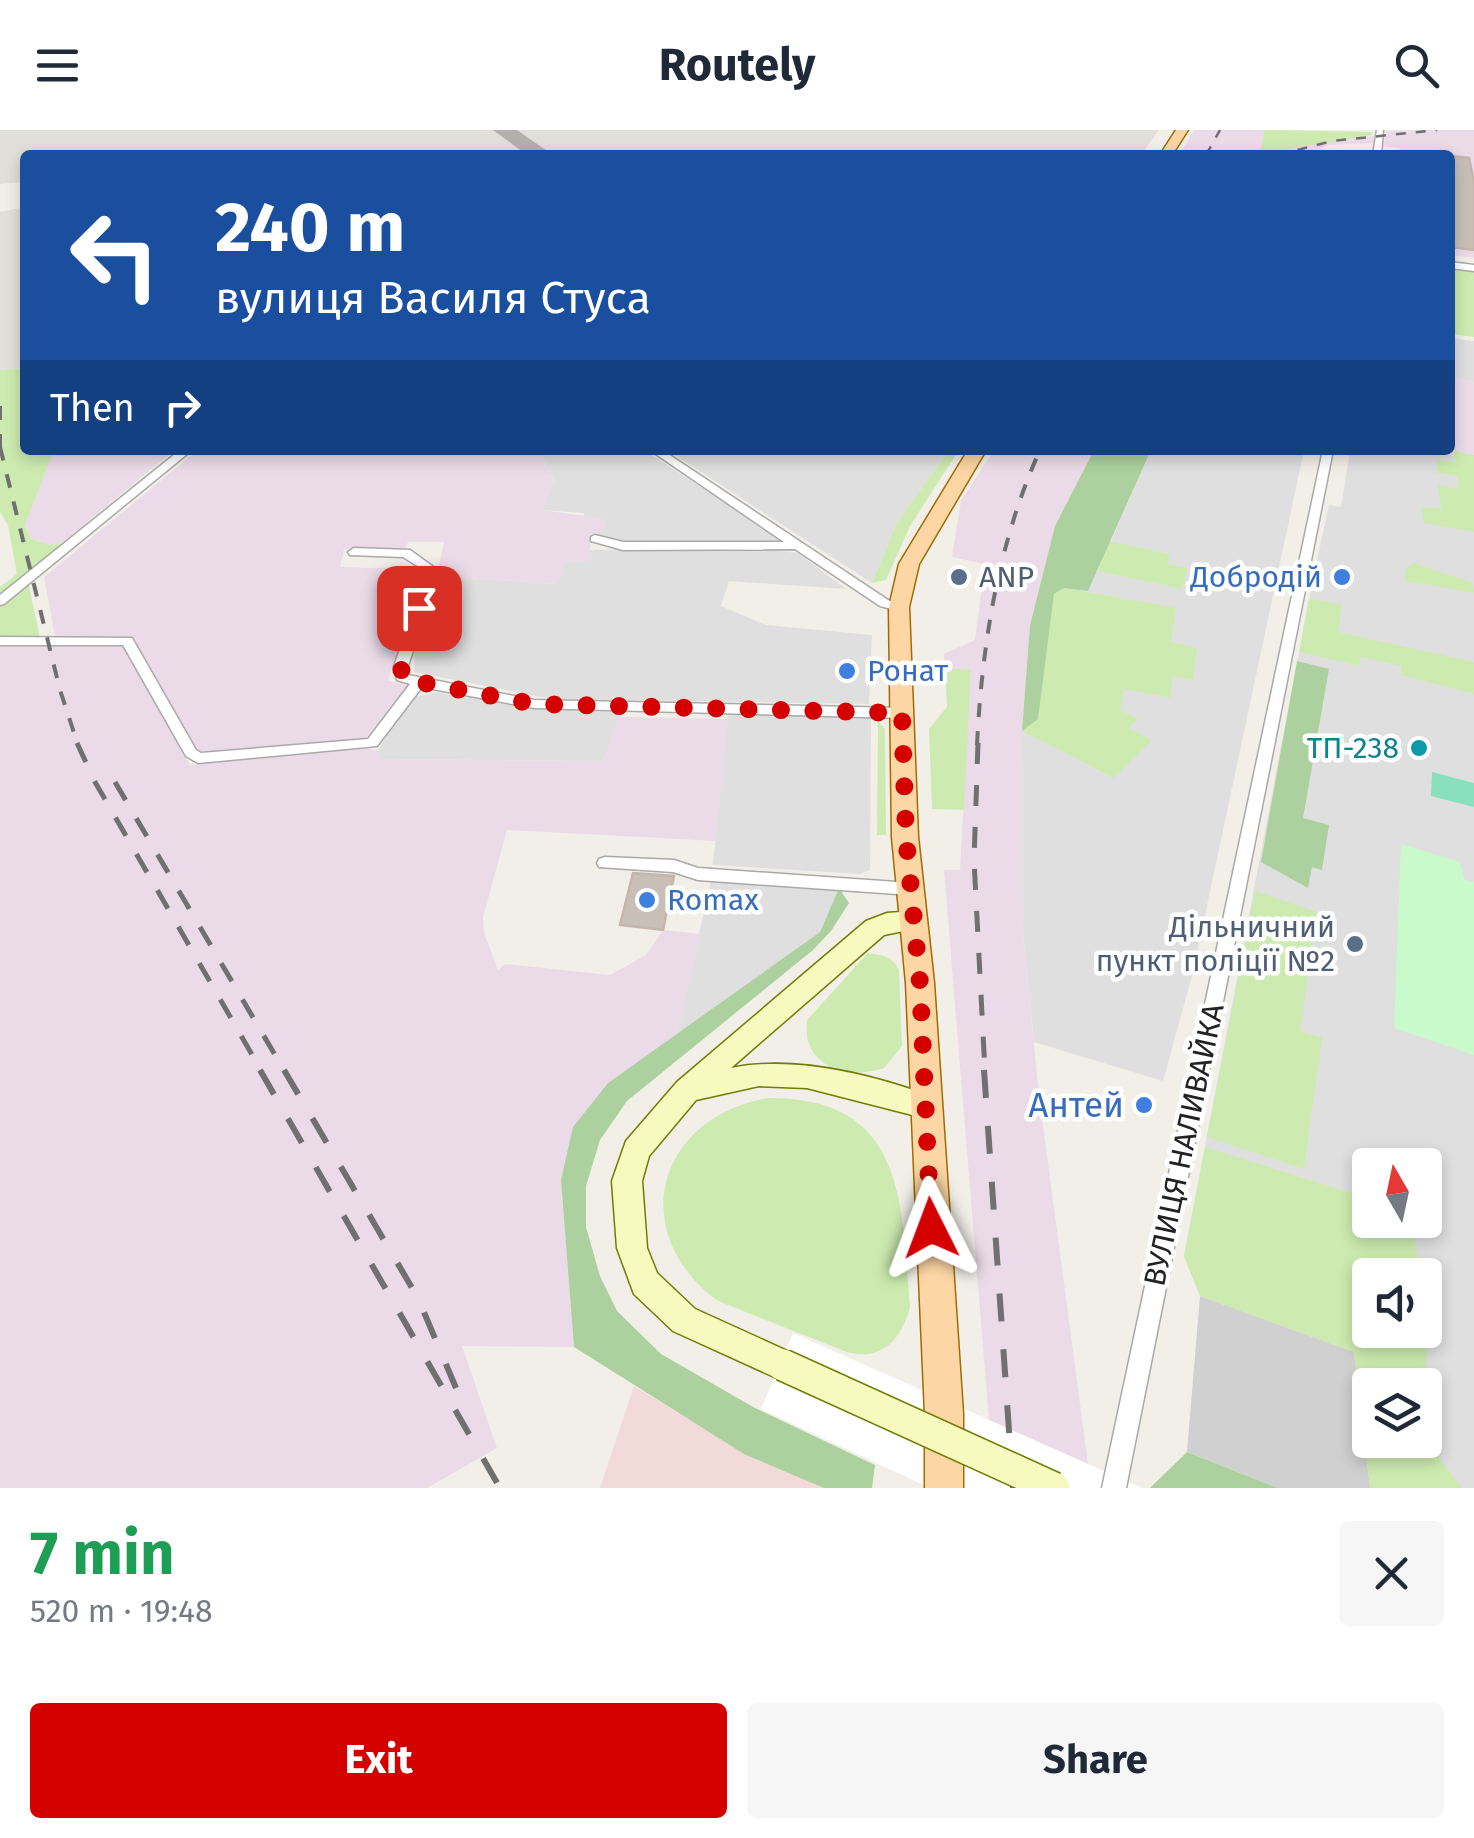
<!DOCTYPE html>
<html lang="en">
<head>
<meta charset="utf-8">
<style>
	:root { --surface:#fff; --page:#f6f6f7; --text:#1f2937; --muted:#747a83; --accent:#d40000 }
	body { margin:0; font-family:"Fira Sans",sans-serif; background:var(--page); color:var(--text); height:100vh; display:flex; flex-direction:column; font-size:38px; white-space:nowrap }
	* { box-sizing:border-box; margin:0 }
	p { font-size:32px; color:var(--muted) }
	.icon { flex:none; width:55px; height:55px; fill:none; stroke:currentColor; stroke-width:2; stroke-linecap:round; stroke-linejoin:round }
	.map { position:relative; height:1358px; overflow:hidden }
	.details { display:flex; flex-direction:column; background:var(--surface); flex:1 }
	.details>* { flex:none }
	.hud { position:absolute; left:20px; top:20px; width:1435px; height:305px; border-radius:10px; box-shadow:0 5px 15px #0003; background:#1a4fa0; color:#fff; overflow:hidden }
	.needle { width:65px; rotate:351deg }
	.fabs { position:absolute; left:1352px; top:1018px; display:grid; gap:20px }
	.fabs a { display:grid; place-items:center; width:90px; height:90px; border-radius:10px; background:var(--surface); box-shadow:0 5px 15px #0003; font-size:50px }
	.pin { position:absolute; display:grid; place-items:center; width:85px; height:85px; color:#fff; margin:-42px; border-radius:20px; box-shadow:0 5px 15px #0006 }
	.me { position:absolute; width:110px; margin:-55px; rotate:357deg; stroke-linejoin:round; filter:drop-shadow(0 0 8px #0008) }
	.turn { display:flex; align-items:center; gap:35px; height:210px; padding:0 30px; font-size:45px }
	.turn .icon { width:130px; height:130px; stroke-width:2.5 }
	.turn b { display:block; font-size:70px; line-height:85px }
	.then { display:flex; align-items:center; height:95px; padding:0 30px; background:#0003; gap:20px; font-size:38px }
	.round { display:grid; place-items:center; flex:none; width:105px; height:105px; border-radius:10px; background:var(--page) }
	.summary { display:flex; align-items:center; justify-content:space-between; height:170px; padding:0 30px }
	h1 { font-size:60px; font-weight:700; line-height:75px; color:#1e9e55 }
	.primary-button { display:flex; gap:20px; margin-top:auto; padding:20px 30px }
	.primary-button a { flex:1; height:115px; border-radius:10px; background:var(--accent); color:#fff; font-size:40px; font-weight:700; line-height:115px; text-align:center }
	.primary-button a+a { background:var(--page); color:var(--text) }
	header { display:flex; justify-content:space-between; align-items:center; height:130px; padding:0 30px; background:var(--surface); font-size:45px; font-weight:700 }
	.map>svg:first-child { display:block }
	.residential { fill:#e0dfdf; fill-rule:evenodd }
	.commercial { fill:#f2dad9 }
	.industrial { fill:#ebdbe8 }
	.religious { fill:#d0d0d0 }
	.airport { fill:#e1dfda }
	.grass { fill:#cdebb0 }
	.forest { fill:#add19e }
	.park { fill:#c8facc }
	.pitch { fill:#88e0be }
	.pier { fill:#fff }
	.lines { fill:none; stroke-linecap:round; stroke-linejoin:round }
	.taxiway { fill:#b1b0ac; fill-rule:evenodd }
	.building { fill:#c7bfb8; stroke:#c4b6ab; stroke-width:2.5 }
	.minor-casing { stroke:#a9a9a9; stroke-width:3 }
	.secondary-casing { stroke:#707d05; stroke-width:3 }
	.primary-casing { stroke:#a06b00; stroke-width:3 }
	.minor { fill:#fff; fill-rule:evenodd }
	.secondary { fill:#f7fabf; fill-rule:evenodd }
	.primary { fill:#fcd6a4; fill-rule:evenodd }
	.rail-far3 { stroke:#707070; stroke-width:2.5; stroke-dasharray:10 10; stroke-linecap:butt }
	.rail-far2 { stroke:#707070; stroke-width:4; stroke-dasharray:14 14; stroke-linecap:butt }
	.rail-far1 { stroke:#707070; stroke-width:5; stroke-dasharray:21 21; stroke-linecap:butt }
	.rail { stroke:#707070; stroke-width:6; stroke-dasharray:28 28; stroke-linecap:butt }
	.secondary-bridge-casing { stroke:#707d05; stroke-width:34; stroke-linecap:butt }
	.secondary-bridge { stroke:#f7fabf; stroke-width:31 }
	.route { stroke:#d40000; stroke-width:18; stroke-dasharray:0 32.4 }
	.service-dot { fill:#5c6f8a; stroke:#fff; stroke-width:4 }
	.shop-dot { fill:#3f7fe0; stroke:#fff; stroke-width:4 }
	.culture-dot { fill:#0f9aa8; stroke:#fff; stroke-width:4 }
	.labels { text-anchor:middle; stroke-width:9; stroke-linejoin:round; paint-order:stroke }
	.service-label { font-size:30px; fill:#4e5e75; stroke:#fff; text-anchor:start }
	.shop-label { font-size:30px; fill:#366cbe; stroke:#fff; text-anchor:start }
	.culture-label { font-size:30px; fill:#0d838f; stroke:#fff; text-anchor:end }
	.street-label { font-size:30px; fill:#222; stroke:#fff }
	.near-shop-label { font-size:35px; fill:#366cbe; stroke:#fff; text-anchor:end }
</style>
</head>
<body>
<header><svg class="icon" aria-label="menu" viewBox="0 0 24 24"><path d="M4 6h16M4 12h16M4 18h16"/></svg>Routely<svg class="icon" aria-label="search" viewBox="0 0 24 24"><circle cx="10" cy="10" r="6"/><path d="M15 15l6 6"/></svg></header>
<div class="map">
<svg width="1474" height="1358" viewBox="0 0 1474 1358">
	<rect width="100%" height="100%" fill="#f2efe9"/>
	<g class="residential">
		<polygon points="1450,208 1474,211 1474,252 1450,248"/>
		<polygon points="539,320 644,320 779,408 778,412 623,412 597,406 583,389 584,383 542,380 554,350"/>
		<polygon points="667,320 949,320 896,394 872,453"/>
		<polygon points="1151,320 1304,320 1192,846 1163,951 1034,912 1023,802 1022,601 1038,589 1054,464 1098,441"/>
		<path d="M 1350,320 L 1447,320 L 1474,325 L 1474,1358 L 1370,1358 L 1354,1222 L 1200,1166 L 1184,1126 L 1313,449 L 1329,375 L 1341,377 ZM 1370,1035 L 1425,1035 L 1425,1090 L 1370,1090 ZM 1370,1145 L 1425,1145 L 1425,1200 L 1370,1200 ZM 1370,1255 L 1425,1255 L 1425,1310 L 1370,1310 Z"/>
		<polygon points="737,417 798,423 846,459 729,451 721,476 766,495 872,505 869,574 552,569 414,542 415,518 442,441 449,441 450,447 557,454 565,432 589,431 590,420"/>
		<polygon points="435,562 532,578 622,583 603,631 381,629 378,621 400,582 415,567"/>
		<polygon points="728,583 871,586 870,740 860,744 713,735"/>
		<polygon points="711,750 839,758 820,802 677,905"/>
	</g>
	<polygon class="commercial" points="634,1256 744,1323 824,1358 600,1358"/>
	<g class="industrial">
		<polygon points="1194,0 1264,0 1261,24 1334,9 1375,6 1374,13 1328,15 1306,25 1179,25"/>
		<polygon points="1432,0 1474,0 1474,128 1450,125 1450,25 1400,25 1400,18 1383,16 1387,1"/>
		<polygon points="1450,248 1474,252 1474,325 1447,320"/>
		<polygon points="54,320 174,320 62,413 51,415 31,409 25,394"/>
		<polygon points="198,320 539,320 554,350 542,380 607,389 605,399 591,412 589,431 565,432 558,454 449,447 449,441 438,440 444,412 408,412 404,421 344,419 340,437 412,439 422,447 388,550 408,556 364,610 205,625 197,622 133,508 71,510 55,506 44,447"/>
		<polygon points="994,320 1094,320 1055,396 1030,495 1022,601 1023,802 1039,965 1088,1334 989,1290 944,740 960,740 971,541 945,538 944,524 975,510 985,434 952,427 961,371"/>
		<polygon points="102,514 124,516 137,533 190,635 361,617 378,621 382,629 603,631 620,587 728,589 716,711 507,700 483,787 484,803 498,840 505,834 610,845 646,825 663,800 700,804 677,905 608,953 561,1050 574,1217 462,1216 497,1318 427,1358 0,1358 0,516"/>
	</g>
	<polygon class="religious" points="1200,1166 1354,1222 1370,1358 1278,1358 1187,1322"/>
	<g class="airport">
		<polygon points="0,0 1159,0 1141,25 25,25 25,52 0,54"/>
		<polygon points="25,77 25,238 0,240 0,82"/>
	</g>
	<g class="grass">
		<polygon points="1264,0 1372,2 1372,5 1260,24"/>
		<polygon points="1450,138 1474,141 1474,207 1450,204"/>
		<polygon points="25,238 25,320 54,320 25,395 31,409 51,415 65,413 0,466 0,457 17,444 8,395 0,382 0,240"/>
		<polygon points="949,320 959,320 910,396 886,450 872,453 896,394"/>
		<polygon points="1454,321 1474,325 1474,402 1424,393 1422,377 1441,379 1438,355 1459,358 1458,346 1438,343 1437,330 1455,332"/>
		<polygon points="1109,411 1170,424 1167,434 1188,438 1182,459 1098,441"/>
		<polygon points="1413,433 1473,453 1474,463 1405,451 1405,440"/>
		<polygon points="28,452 40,508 0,506 0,475"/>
		<polygon points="1064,458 1176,478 1171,512 1197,518 1193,550 1173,546 1170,568 1124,559 1120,580 1138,589 1129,598 1152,610 1114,648 1022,601 1038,589 1054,464"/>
		<polygon points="1309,468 1342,475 1338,502 1474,532 1474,564 1401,545 1401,536 1361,527 1359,536 1299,522"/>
		<polygon points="945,538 971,540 964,680 932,679 929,599 947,577"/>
		<polygon points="878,592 885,599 886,705 877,705"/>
		<polygon points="1255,761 1317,782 1300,901 1322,908 1304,1039 1207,1007"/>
		<path d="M 867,824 C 883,824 891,826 899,840 L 902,916 L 884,938 C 846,951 801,936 807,890 Z"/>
		<path d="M 768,968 C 907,967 901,1073 910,1177 C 902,1209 881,1232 847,1222 L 718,1171 C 625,1103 657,987 768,968 Z"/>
		<polygon points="1205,1017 1370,1069 1370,1090 1411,1090 1421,1145 1370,1145 1370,1200 1425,1200 1425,1167 1429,1191 1425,1257 1370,1255 1370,1310 1425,1310 1462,1358 1370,1358 1354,1222 1200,1166 1184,1126"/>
	</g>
	<g class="forest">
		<polygon points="1094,320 1151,320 1088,461 1064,458 1054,464 1038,589 1022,601 1030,495 1055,396"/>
		<polygon points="1297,531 1329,539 1303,688 1329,695 1322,740 1312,737 1308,758 1261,732"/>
		<polygon points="839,758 849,773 831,801 813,820 627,971 600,1010 586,1056 586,1097 600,1146 617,1181 661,1224 755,1278 875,1335 872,1358 824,1358 744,1324 574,1217 561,1050 573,997 608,953 820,802"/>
		<polygon points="1187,1322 1278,1358 1150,1358"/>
	</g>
	<polygon class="park" points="1401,714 1460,732 1464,749 1474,752 1474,925 1394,898"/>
	<polygon class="pitch" points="1432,642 1474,653 1474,677 1431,666"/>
	<polygon class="pier" points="793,1203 1142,1358 930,1358 761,1279"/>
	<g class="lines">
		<polygon class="taxiway" points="493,0 517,0 553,25 527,25"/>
	</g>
	<g class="building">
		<polygon points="1450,26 1469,28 1474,52 1474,120 1450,117"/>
		<polygon points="633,743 674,746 663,800 620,795"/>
	</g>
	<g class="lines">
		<defs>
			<g id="minor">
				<polygon points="1377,0 1383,0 1381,25 1373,25"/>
				<polygon points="1450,132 1474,135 1474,141 1450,138"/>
				<polygon points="180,320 192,320 4,474 0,475 0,465"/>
				<polygon points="650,320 662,320 888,470 905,477 899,481 880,476 795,419 623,420 591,411 591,407 595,405 623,412 784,412"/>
				<polygon points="1323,320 1333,320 1126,1358 1102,1358"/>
				<polygon points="354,418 410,420 439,441 408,536 408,545 534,570 901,578 908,583 901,588 534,578 422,557 377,616 198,633 186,626 123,515 0,515 0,507 132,508 196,620 201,623 368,609 410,554 397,550 394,536 427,442 403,427 350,425 348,422"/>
				<polygon points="605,727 674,730 698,738 911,753 917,755 919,759 917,763 911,765 698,750 673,742 599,737 597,733 599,729"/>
			</g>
			<path id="secondary" d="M 914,781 L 923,783 L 926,790 L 923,797 L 884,805 L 731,938 C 795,925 873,945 934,967 L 938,976 L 934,985 L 924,988 L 807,958 L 759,956 L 696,970 L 649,1026 L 642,1051 L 647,1118 L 657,1143 L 695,1179 L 794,1224 L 799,1235 L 794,1246 L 783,1251 L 673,1201 L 634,1164 L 617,1118 L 612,1051 L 626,1011 L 677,952 L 866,791 L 887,783 Z"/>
			<g id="primary">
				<polygon points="1176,0 1188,0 1172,25 1160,25"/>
				<polygon points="968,320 986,320 919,434 909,477 918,707 934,853 963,1284 963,1358 925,1358 925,1284 906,853 892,707 889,477 899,434"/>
			</g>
		</defs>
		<use href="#minor" class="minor-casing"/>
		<use href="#secondary" class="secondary-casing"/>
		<use href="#primary" class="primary-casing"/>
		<use href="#minor" class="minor"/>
		<use href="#secondary" class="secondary"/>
		<use href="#primary" class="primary"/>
		<g class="rail-far3">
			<polyline points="1206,25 1220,0"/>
			<polyline points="1278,25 1332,11 1437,0"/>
		</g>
		<g class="rail-far2">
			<polyline points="0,276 0,318"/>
			<polyline points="0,317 60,560 78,615"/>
			<path d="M 977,615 C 982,514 998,413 1040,320"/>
		</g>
		<g class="rail-far1">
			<polyline points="77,613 95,652 262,942"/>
			<polyline points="978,613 974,730 985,942"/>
			<polyline points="115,652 285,942"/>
		</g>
		<g class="rail">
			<polyline points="260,940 500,1358"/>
			<polyline points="284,940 418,1168 456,1258"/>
			<polyline points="984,940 1013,1358"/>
		</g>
		<defs>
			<polyline id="secondary-bridge" points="783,1235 1054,1358"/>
		</defs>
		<use href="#secondary-bridge" class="secondary-bridge-casing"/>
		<use href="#secondary-bridge" class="secondary-bridge"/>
	</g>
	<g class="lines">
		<polyline class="route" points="419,478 401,536 402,547 419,552 534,574 902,583 906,707 920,853 931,1098"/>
	</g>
	<g class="service-dot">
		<circle cx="959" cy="447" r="10"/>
		<circle cx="1355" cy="814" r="10"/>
	</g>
	<g class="shop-dot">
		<circle cx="1342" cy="447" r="10"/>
		<circle cx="847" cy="541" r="10"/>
		<circle cx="647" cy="770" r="10"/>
		<circle cx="1144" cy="975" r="10"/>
	</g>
	<circle class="culture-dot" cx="1419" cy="618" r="10"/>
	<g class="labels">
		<g class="service-label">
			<text x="979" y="457">ANP</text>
			<text x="1335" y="807" text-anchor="end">Дільничний<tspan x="1335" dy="34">пункт поліції №2</tspan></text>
		</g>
		<g class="shop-label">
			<text x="1322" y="457" text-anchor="end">Добродій</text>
			<text x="867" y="551">Ронат</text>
			<text x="667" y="780">Romax</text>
		</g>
		<g class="culture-label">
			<text x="1399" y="628">ТП-238</text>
		</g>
		<g class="street-label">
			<text transform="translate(1184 1015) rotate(-78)" y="10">ВУЛИЦЯ НАЛИВАЙКА</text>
		</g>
		<g class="near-shop-label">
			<text x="1124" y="987">Антей</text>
		</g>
	</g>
</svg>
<div class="fabs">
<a><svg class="needle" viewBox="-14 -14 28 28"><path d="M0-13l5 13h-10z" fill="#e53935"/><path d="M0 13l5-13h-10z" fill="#747a83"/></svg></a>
<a><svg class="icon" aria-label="sound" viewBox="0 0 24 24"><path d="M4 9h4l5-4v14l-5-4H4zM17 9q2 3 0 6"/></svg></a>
<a><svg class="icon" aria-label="layers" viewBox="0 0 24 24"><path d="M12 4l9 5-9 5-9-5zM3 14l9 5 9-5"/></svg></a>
</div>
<div class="pin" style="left:419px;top:478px;background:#d93025"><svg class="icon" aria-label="arrive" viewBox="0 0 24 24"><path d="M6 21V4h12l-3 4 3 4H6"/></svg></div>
<svg class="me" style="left:931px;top:1098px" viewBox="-20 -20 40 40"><path d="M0-17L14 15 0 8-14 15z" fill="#d40000" stroke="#fff" stroke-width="4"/></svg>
<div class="hud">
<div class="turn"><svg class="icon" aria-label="left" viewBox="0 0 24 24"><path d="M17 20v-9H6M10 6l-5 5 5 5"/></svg><div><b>240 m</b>вулиця Василя Стуса</div></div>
<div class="then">Then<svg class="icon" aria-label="right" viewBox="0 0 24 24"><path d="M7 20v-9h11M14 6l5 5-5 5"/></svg></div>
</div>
</div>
<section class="details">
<div class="summary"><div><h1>7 min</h1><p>520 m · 19:48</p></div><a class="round"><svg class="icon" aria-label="close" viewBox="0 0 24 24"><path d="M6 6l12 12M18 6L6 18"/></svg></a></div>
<div class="primary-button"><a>Exit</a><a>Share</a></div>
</section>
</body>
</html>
